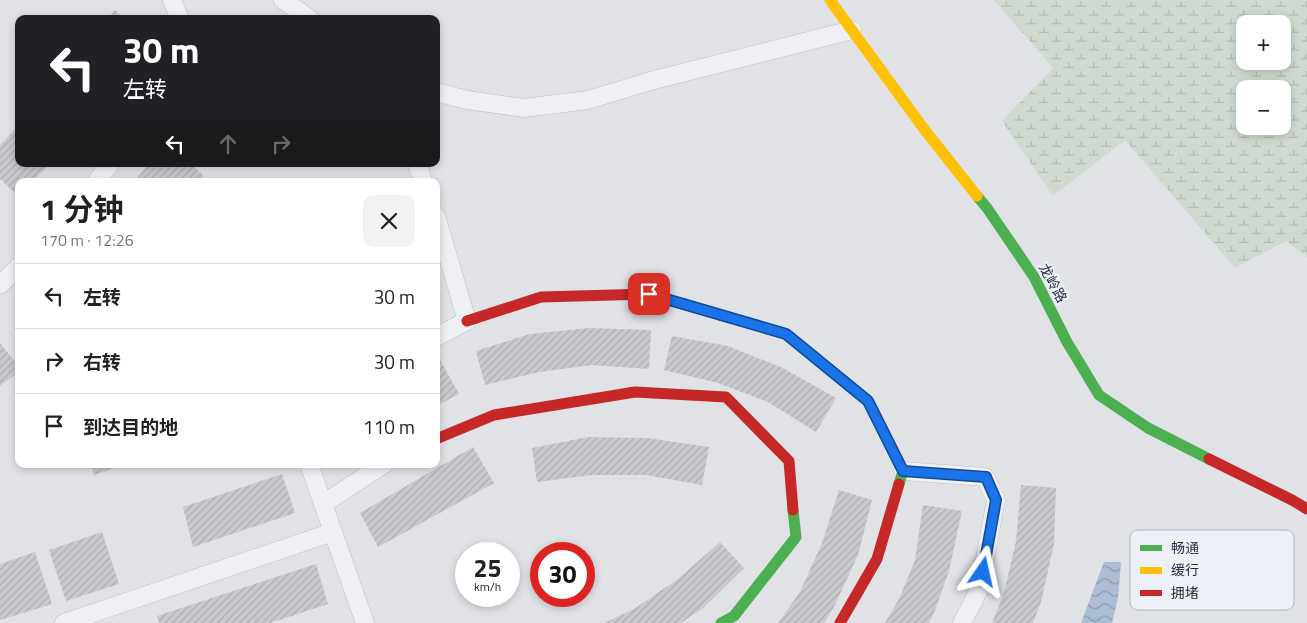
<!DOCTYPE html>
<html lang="zh">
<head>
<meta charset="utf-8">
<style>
	:root { --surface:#fff; --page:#f2f2f2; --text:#222; --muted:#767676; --line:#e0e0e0 }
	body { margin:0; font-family:"Titillium Web","Noto Sans SC",sans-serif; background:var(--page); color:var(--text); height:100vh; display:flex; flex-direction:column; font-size:19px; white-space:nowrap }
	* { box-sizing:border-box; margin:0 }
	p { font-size:16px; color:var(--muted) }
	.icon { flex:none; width:28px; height:28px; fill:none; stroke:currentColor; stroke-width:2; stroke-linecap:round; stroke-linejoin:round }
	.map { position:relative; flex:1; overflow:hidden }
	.details { position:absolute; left:15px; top:178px; width:425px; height:290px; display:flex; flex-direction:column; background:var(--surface); border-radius:10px; box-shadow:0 2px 8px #0003 }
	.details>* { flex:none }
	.banner { position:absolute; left:15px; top:15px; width:425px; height:152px; border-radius:10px; box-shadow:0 2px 8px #0003; background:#202124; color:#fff; overflow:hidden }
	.controls { position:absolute; left:1236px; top:15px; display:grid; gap:10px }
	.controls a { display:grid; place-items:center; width:55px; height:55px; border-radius:10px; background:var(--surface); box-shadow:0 2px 8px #0003; font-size:25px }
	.speed { position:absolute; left:455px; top:542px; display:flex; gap:10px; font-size:25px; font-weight:700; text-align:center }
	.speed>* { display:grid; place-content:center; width:65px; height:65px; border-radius:50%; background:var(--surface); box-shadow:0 2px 8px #0003; line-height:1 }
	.speed small { font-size:12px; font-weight:400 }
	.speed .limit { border:8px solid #d22; background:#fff; color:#111 }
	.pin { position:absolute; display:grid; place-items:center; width:42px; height:42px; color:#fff; margin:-21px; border-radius:10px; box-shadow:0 2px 8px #0006 }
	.me { position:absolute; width:55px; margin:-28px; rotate:11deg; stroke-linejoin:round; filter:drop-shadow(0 0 4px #0008) }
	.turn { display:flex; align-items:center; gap:18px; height:105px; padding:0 25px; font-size:22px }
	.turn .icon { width:65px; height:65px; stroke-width:2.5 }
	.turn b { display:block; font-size:35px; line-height:42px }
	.lanes { display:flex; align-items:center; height:48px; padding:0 25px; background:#0003; justify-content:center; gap:25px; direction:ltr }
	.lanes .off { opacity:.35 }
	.round { display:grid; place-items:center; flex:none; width:52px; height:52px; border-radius:10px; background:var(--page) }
	.head { display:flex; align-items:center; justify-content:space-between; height:85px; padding:0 25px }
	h1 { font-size:30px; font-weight:700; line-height:38px }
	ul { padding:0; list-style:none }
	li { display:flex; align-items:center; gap:15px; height:65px; padding:0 25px; border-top:1px solid var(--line) }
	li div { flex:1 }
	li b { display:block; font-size:19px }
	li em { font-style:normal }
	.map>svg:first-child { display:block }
	.wetland { fill:url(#wetland-marsh); fill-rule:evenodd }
	.water { fill:url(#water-waves) }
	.building { fill:url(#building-hatch) }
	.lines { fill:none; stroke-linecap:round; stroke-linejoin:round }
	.street-casing { stroke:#bec0c4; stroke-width:19 }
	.street { stroke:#eff0f3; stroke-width:18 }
	.fast { stroke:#4caf50; stroke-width:11 }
	.slow { stroke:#ffc107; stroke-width:11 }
	.jam { stroke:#c62828; stroke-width:11 }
	.route-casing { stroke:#114b97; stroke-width:12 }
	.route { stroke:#1a73e8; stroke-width:9 }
	.labels { text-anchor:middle; stroke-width:4.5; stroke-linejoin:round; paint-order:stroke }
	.street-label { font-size:14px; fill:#252e41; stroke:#edf0f6 }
	.key { fill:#edf0f6; stroke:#b1b6c0; stroke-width:1 }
	.key-label { font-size:14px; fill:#252e41 }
</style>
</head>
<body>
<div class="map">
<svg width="1307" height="623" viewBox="0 0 1307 623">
	<defs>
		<pattern id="wetland-marsh" width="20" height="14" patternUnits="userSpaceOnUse" patternTransform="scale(1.25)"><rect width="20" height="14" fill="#d0dad0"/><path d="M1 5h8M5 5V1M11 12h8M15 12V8" fill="none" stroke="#b2bbb4"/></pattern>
		<pattern id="water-waves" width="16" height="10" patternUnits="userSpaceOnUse" patternTransform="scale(1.25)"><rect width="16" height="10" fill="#acbdd4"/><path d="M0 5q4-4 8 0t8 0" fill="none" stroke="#8c9aae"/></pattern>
		<pattern id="building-hatch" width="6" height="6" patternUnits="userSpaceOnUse" patternTransform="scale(1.25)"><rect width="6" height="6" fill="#c8cace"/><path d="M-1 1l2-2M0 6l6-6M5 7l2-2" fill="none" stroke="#acaeb2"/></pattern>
	</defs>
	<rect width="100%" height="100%" fill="#e0e2e6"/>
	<path class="wetland" d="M 994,0 L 1307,0 L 1307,257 L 1286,241 L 1235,268 L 1125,140 L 1053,196 L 1002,121 L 1053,68 ZM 1245,24 L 1282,24 L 1282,61 L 1245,61 ZM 1245,89 L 1282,89 L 1282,126 L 1245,126 Z"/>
	<polygon class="water" points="1104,562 1121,562 1118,598 1112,623 1081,623"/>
	<g class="building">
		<polygon points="115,10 125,19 107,19"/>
		<polygon points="16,128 19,131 19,164 50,164 33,181 19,181 19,197 0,179 0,145"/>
		<polygon points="149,164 191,164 204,176 199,181 137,181 135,180"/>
		<polygon points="589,328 651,330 649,369 592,365 539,372 485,385 476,351 530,334"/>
		<polygon points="672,336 728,346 783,368 836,398 816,432 768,402 718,383 664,370"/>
		<polygon points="0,343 19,367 19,372 0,386"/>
		<polygon points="439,358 459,394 436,406 436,359"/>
		<polygon points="588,437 647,438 709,447 702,485 646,475 592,475 537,482 532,448"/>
		<polygon points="473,447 494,483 378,547 360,513"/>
		<polygon points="91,464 127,464 94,475"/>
		<polygon points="282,474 295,513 193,547 183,507"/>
		<polygon points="1021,485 1056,488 1054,544 1041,602 1033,623 992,623 1004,593 1016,541"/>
		<polygon points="839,490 872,500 858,555 833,609 824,623 778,623 800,592 822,543"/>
		<polygon points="923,505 962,511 949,571 934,613 929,623 885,623 899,599 915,560"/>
		<polygon points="102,532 119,584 66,601 49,550"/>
		<polygon points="720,542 744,568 703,608 681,623 604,623 634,609 678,579"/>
		<polygon points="35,552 52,604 0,620 0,564"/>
		<polygon points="316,564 328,604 270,623 159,623 157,616"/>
	</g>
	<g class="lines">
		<defs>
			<g id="street">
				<polyline points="172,0 180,19"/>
				<polyline points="283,0 310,19"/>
				<polyline points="436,92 467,100 524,108 588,100 654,80 852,30"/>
				<polyline points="417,164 423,181"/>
				<polyline points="97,181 110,164"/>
				<polyline points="436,216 467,321 436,337"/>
				<polyline points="0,285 19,266"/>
				<polyline points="309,464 365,623"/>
				<polyline points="903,471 985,477 996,500 979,590 962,623"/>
				<polyline points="323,504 384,464"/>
				<polyline points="64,623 333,532"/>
			</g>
		</defs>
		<use href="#street" class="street-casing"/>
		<use href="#street" class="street"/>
		<g class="fast">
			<polyline points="977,196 987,208 1034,277 1067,342 1099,395 1148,428 1209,459"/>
			<polyline points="665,299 786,334 868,401 903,471 899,484"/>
			<polyline points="721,623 734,616 796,537 793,510"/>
		</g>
		<polyline class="slow" points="830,0 924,129 977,196"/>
		<g class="jam">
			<polyline points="467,321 541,297 649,294 665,299"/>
			<polyline points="436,439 494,415 635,392 726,397 789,461 793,510"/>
			<polyline points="1209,459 1292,500 1307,509"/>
			<polyline points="840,623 877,559 899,484"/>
		</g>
	</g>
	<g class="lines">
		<defs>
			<polyline id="route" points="649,294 786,334 868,401 903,471 986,477 996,500 983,572"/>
		</defs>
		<use href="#route" class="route-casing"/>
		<use href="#route" class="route"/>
	</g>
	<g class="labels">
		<g class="street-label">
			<text transform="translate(1053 283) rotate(61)" y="5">龙岭路</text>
		</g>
	</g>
	<rect x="1130" y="530" width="164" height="80" rx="8" class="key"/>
	<rect x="1140" y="545" width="22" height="6" fill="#4caf50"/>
	<rect x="1140" y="567" width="22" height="7" fill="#ffc107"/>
	<rect x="1140" y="590" width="22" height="6" fill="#c62828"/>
	<g class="key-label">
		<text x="1171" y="553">畅通</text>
		<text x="1171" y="575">缓行</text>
		<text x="1171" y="598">拥堵</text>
	</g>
</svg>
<div class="controls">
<a>+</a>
<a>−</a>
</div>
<div class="speed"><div>25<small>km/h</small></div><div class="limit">30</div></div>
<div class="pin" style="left:649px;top:294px;background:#d93025"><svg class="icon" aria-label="arrive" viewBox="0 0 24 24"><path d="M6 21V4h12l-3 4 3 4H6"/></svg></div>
<svg class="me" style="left:983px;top:572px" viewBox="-20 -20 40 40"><path d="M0-17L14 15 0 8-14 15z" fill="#1a73e8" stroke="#fff" stroke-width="4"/></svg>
<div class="banner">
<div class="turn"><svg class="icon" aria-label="left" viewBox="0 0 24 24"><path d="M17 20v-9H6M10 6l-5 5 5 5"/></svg><div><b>30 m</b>左转</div></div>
<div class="lanes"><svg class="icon" aria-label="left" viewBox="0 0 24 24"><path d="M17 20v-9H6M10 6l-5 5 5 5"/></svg><svg class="icon off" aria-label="ahead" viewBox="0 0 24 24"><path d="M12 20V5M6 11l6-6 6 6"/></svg><svg class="icon off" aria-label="right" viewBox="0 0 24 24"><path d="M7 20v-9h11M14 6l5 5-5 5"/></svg></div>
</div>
<section class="details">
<div class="head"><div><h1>1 分钟</h1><p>170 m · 12:26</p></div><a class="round"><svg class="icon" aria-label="close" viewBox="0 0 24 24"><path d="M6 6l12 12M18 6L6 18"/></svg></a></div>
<ul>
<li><svg class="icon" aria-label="left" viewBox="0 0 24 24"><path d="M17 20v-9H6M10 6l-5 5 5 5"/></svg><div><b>左转</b></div><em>30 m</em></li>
<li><svg class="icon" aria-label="right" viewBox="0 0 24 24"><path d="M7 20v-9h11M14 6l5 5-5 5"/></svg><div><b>右转</b></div><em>30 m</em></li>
<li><svg class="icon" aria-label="arrive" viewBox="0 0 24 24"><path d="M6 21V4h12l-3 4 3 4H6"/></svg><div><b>到达目的地</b></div><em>110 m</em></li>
</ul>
</section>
</div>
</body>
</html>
